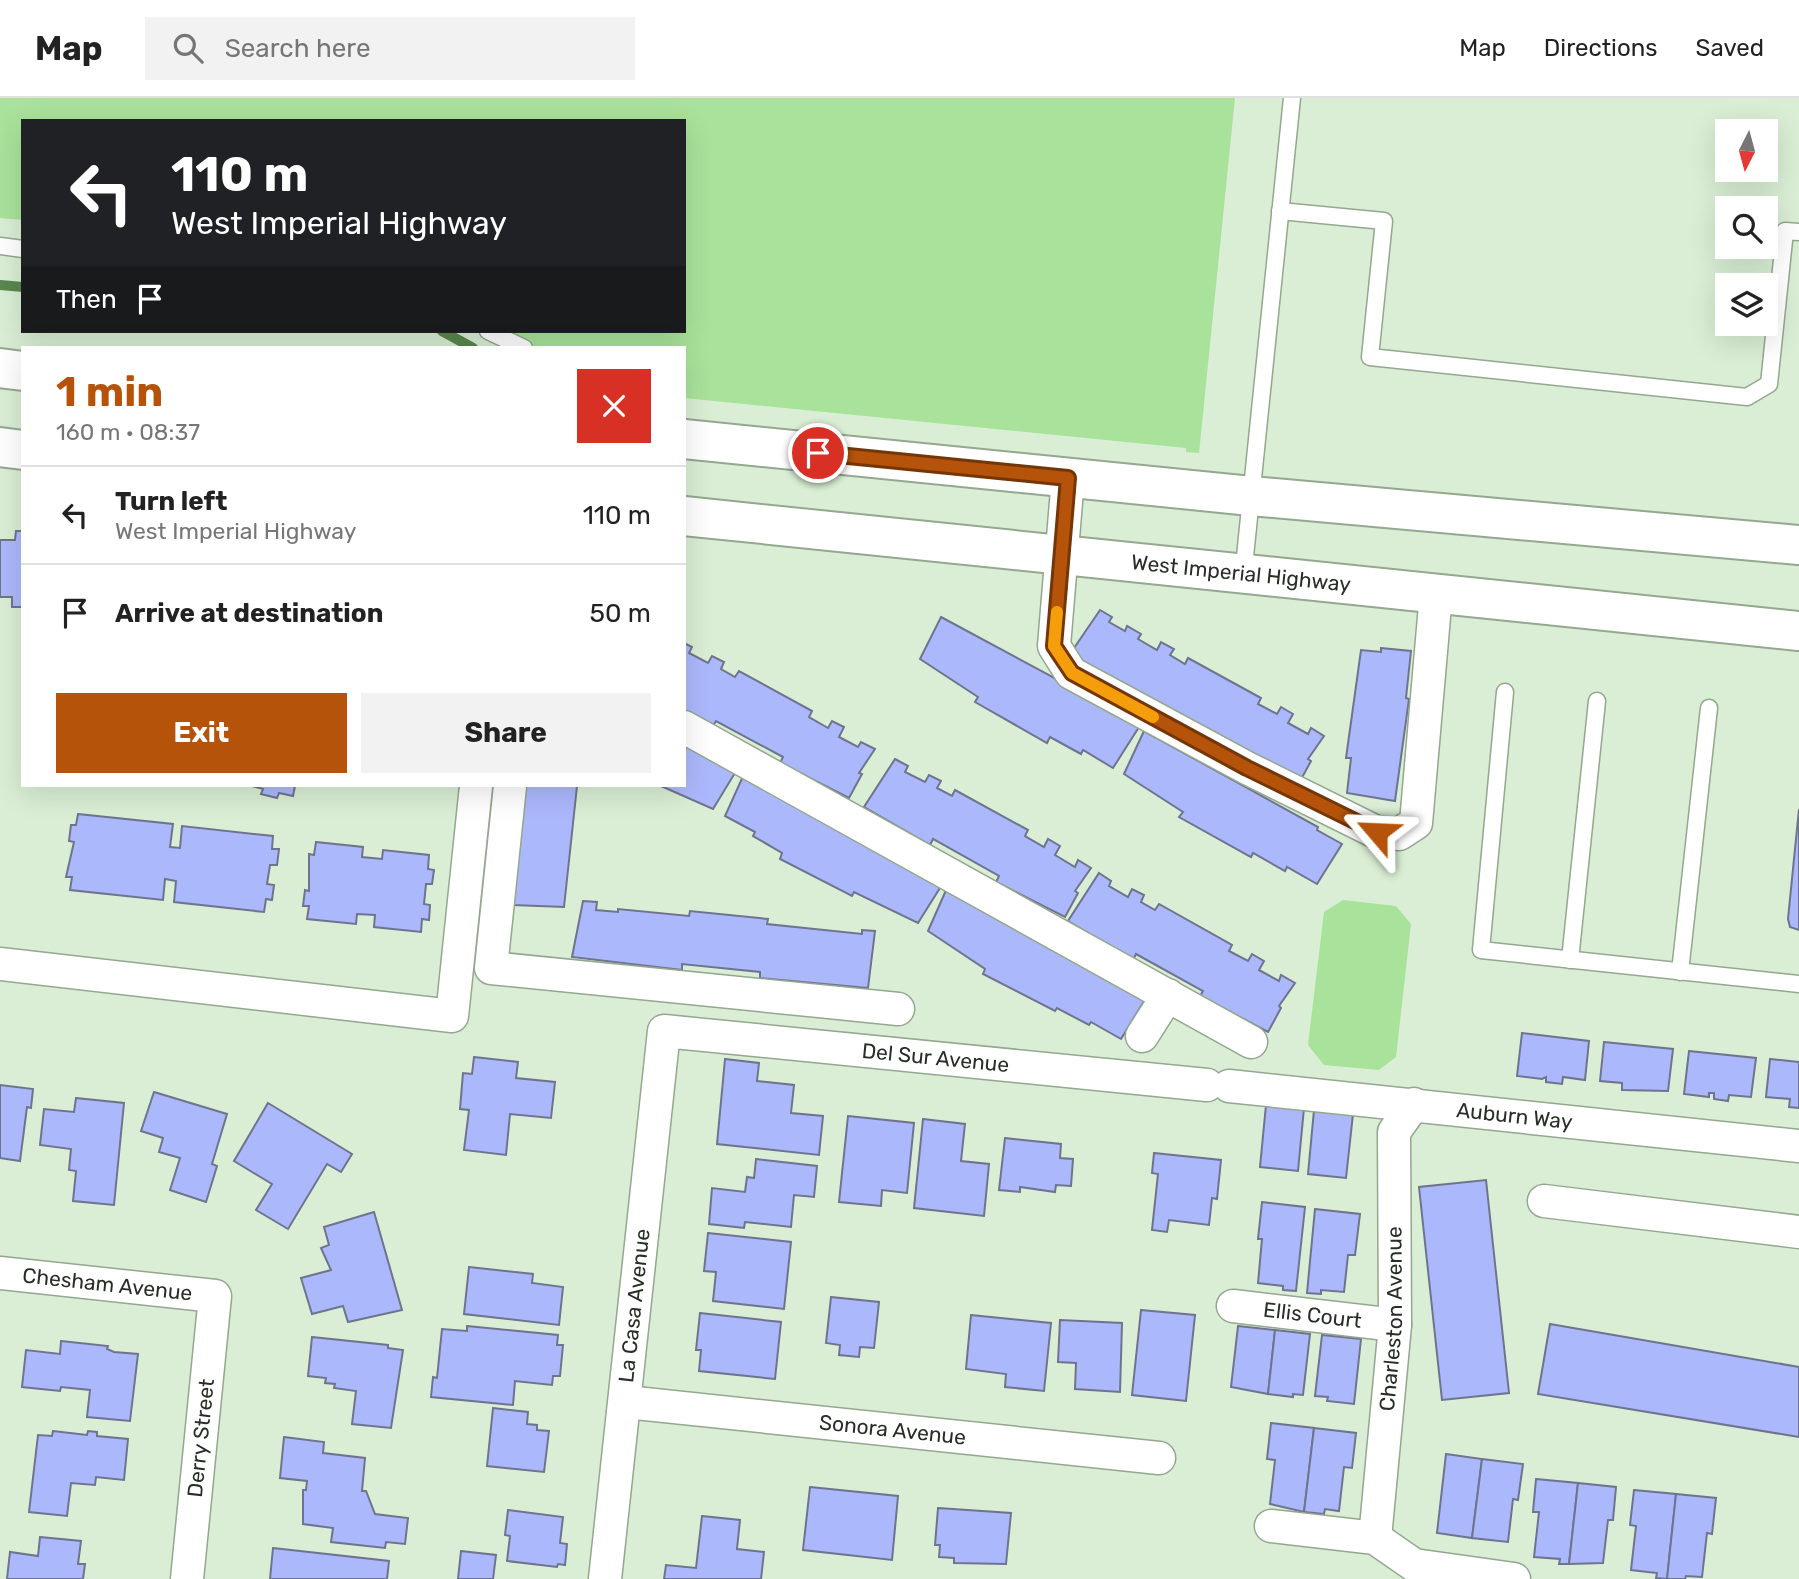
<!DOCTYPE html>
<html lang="en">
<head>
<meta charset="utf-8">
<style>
	:root { --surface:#fff; --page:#f2f2f2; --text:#222; --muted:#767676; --line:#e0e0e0; --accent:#b45309 }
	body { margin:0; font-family:Rubik,sans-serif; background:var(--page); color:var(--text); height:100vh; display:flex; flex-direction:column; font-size:26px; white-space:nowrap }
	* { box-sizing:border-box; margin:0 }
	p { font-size:23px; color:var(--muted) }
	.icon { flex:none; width:38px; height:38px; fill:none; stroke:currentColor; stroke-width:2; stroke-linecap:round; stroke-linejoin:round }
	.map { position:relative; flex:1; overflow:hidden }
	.drawer { position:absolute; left:21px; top:248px; width:665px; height:441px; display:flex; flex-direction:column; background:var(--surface); border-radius:0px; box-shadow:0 7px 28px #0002 }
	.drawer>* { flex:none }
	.banner { position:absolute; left:21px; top:21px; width:665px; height:214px; border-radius:0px; box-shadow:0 7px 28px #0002; background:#202124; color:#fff; overflow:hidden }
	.needle { width:46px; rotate:186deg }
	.controls { position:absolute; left:1715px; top:21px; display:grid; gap:14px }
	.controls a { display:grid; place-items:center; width:63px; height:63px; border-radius:0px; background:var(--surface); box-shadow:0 7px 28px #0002; font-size:35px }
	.pin { position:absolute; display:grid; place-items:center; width:60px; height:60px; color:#fff; margin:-30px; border:4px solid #fff; border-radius:50%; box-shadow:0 2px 7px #0007 }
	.me { position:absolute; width:77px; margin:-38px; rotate:296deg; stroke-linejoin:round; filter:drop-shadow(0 0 5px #0008) }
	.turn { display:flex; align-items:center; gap:24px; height:147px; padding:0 35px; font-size:32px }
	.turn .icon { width:91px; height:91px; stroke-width:2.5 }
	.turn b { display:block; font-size:49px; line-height:60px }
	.then { display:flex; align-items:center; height:66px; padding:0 35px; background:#0003; gap:14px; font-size:26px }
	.round { display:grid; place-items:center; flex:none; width:74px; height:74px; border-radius:0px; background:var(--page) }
	.overview { display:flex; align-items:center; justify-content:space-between; height:119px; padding:0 35px }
	h1 { font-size:42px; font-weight:700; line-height:52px; color:var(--accent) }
	.cta { display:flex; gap:14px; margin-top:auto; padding:14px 35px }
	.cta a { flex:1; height:80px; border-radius:0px; background:var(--accent); color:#fff; font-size:28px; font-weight:700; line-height:80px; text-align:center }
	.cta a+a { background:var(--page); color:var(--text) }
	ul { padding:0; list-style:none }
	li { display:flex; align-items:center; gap:21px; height:98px; padding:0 35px; border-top:2px solid var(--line) }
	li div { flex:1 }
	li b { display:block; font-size:26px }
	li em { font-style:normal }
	header { display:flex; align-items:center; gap:42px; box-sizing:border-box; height:98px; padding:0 35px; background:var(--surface); border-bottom:2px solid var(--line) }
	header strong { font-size:33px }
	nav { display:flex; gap:38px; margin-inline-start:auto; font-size:24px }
	.search { width:490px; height:63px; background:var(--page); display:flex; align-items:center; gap:18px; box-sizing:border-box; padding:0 24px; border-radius:0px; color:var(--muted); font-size:26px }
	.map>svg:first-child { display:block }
	.green { fill:#a9e29a }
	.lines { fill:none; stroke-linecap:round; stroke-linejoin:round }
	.stream { stroke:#5a864e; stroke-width:10 }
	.building { fill:#acb8fc; stroke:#6e748e; stroke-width:2 }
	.service-casing { stroke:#94a78f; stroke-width:19 }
	.minor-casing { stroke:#94a78f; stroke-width:35 }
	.primary-casing { stroke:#94a78f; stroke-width:42 }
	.service { stroke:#fff; stroke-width:16 }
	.minor { stroke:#fff; stroke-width:32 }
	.primary { stroke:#fff; stroke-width:38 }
	.route-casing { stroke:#753606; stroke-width:18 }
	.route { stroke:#b45309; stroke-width:12 }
	.slow { stroke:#f59e0b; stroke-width:12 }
	.labels { text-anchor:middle; stroke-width:6; stroke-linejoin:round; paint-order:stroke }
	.street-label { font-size:21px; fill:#272f25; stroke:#fff }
</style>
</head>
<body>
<header>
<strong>Map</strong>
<div class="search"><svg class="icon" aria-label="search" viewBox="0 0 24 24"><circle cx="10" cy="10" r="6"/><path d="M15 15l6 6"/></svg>Search here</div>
<nav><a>Map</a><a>Directions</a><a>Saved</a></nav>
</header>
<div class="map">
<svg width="1799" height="1481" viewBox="0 0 1799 1481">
	<rect width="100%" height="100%" fill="#d9eed4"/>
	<g class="green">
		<polygon points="0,0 1235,0 1199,355 1186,354 1186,350 684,300 684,250 501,250 511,233 684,233 684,23 23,23 23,122 0,120"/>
		<polygon points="1343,802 1396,808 1411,826 1396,959 1379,972 1324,967 1308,947 1324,814"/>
	</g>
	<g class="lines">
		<g class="stream">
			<polyline points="0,187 23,189"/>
			<polyline points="442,233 473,250"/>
		</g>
	</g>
	<g class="building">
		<polygon points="16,433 23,433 23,509 12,509 12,499 0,499 0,442 15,442"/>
		<polygon points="1100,512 1112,519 1109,524 1125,533 1127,528 1141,536 1138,541 1157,552 1161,544 1174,551 1170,557 1185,566 1188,560 1261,600 1258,606 1277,616 1281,609 1293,616 1288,625 1308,636 1311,630 1324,638 1308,661 1311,663 1298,687 1068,559"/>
		<polygon points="941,519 1116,613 1139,629 1113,670 1083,652 1081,656 1050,639 1047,645 975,604 978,599 920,561"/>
		<polygon points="684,545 692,549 689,555 708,565 712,558 724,564 721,571 735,579 739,573 812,613 809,619 828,630 832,623 844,629 839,639 858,649 861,644 875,651 859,675 862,676 849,700 780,665 783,659 716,623 713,628 684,612"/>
		<polygon points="1381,550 1411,553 1406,600 1409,601 1395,703 1347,695 1351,660 1346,660 1361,552 1381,554"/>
		<polygon points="1144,633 1318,729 1317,732 1342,746 1317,786 1287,769 1285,773 1253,755 1251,759 1179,719 1183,714 1124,676"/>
		<polygon points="684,641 738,670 713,711 661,688 684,688"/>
		<polygon points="895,661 908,668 905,674 925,684 929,677 941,683 937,690 952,698 955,692 1028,732 1025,738 1044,749 1048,741 1060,748 1055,757 1075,769 1078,762 1091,770 1075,793 1078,795 1065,819 996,784 999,778 933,741 930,747 864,709"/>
		<polygon points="745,674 943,785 918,825 854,794 852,798 780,761 782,755 753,738 755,734 725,718"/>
		<polygon points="252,688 295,688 293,698 279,695 277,700 261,696 263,691"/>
		<polygon points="525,688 577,688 564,809 513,807"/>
		<polygon points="1799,711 1799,832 1790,829 1788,821"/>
		<polygon points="78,716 173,726 170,749 180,750 182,728 273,738 272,751 279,751 277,767 270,767 267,786 274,787 272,802 266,801 264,814 174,804 176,783 165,781 163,802 70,792 72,779 66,779 74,744 69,743 71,727 76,727"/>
		<polygon points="316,744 363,749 362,759 382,761 383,752 429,757 428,771 434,772 432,786 426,786 424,806 430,807 429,822 422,821 421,834 374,829 375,817 357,816 356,826 307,821 309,808 303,808 305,792 309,793 309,756 314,757"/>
		<polygon points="1099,775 1111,783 1109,788 1128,799 1132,791 1144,797 1141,804 1155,812 1159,806 1232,847 1229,853 1248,863 1252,856 1264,863 1259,872 1279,883 1281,877 1295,885 1279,908 1281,910 1268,934 1200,898 1203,893 1136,856 1133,862 1068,823"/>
		<polygon points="947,790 1146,900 1121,941 1091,924 1089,927 1057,910 1055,913 983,876 985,871 928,833"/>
		<polygon points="583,803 597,804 596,812 618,814 618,811 689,818 690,813 768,821 767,826 862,836 862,832 875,833 868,890 760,880 760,874 682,866 682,872 572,859"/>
		<polygon points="1522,935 1589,943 1585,982 1563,979 1562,986 1546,984 1546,979 1542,981 1517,978"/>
		<polygon points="1604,944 1673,951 1668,993 1622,992 1622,985 1600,983"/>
		<polygon points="1689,953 1756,960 1751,999 1729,997 1728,1003 1714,1001 1714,995 1709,995 1709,999 1684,996"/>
		<polygon points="474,959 518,964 516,980 555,984 551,1020 510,1016 506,1057 464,1052 469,1012 460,1011 463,975 472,976"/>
		<polygon points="725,961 759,965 757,983 794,987 791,1015 823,1018 819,1057 717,1046"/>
		<polygon points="1770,961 1799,964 1799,1010 1789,1009 1790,1001 1766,999"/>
		<polygon points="0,987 33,991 31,1010 27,1009 20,1063 0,1060"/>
		<polygon points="154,994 227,1016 212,1066 217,1068 206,1104 170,1092 180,1060 159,1054 163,1040 141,1033"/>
		<polygon points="76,1000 124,1005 114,1107 73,1103 76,1073 69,1072 71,1051 40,1047 44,1011 74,1014"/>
		<polygon points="268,1005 352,1056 341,1074 327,1066 288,1131 256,1112 272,1086 234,1063"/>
		<polygon points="1266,1007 1304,1010 1298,1073 1260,1069"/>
		<polygon points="1314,1012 1353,1016 1346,1080 1308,1076"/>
		<polygon points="848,1018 914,1025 907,1095 882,1092 881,1108 839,1104"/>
		<polygon points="923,1021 965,1026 961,1063 989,1066 984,1118 914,1110"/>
		<polygon points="1005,1040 1061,1046 1060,1060 1073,1061 1071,1088 1056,1087 1055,1094 1020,1089 1020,1094 999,1092"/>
		<polygon points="1154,1055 1221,1062 1217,1101 1212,1100 1209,1127 1169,1122 1167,1134 1152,1132 1158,1076 1152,1075"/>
		<polygon points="756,1061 817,1068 814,1099 794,1097 791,1129 745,1124 744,1130 709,1126 712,1090 745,1094 747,1079 754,1080"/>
		<polygon points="1486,1082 1509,1295 1442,1302 1419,1089"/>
		<polygon points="1262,1104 1305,1109 1296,1193 1283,1192 1283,1188 1258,1185 1262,1141 1258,1141"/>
		<polygon points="1315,1111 1360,1116 1355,1157 1348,1157 1344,1194 1321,1192 1321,1196 1307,1195"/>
		<polygon points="374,1114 402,1212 348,1224 343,1208 312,1216 301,1180 331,1172 321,1150 329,1147 324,1129"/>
		<polygon points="708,1135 791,1144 784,1211 713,1203 716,1174 704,1173"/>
		<polygon points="469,1169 533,1176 532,1185 563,1189 559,1227 464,1216"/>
		<polygon points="831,1199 879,1204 874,1250 860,1249 859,1259 839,1257 840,1247 826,1245"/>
		<polygon points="1141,1212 1195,1217 1186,1303 1132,1297"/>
		<polygon points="700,1215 781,1224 775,1281 699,1273 701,1252 696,1252"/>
		<polygon points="971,1217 1051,1225 1044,1293 1005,1289 1006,1276 966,1271"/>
		<polygon points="1060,1222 1122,1225 1120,1294 1075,1291 1076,1265 1058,1264"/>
		<polygon points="1550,1226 1799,1269 1799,1339 1538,1296"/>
		<polygon points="467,1228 558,1237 557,1247 563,1247 560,1278 553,1278 552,1287 515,1283 513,1307 431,1299 433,1279 437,1280 442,1231 467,1233"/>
		<polygon points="1238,1228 1275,1232 1268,1296 1231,1289"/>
		<polygon points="1275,1232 1310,1236 1303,1297 1293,1296 1293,1299 1268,1296"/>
		<polygon points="1322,1237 1361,1241 1354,1306 1327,1303 1328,1299 1315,1298"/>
		<polygon points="312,1239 388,1247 388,1250 403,1252 391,1330 352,1326 356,1293 334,1290 335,1286 325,1285 326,1280 308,1278"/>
		<polygon points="61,1243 108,1248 107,1251 114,1254 138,1256 130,1323 87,1319 90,1292 61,1289 60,1293 22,1289 26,1252 60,1256"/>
		<polygon points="493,1310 528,1314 527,1326 537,1327 537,1332 549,1333 544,1374 487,1368"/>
		<polygon points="1271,1325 1314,1330 1304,1414 1270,1406 1275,1362 1267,1361"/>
		<polygon points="1314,1330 1356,1335 1352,1370 1344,1369 1339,1413 1325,1411 1324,1416 1304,1414"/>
		<polygon points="53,1333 87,1337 88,1333 97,1334 97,1338 128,1341 124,1382 96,1379 95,1387 71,1385 67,1418 29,1414 38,1337 52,1338"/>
		<polygon points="284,1339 324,1344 323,1355 365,1360 362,1393 366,1393 375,1416 408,1420 405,1446 386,1444 385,1450 331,1444 333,1430 303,1426 303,1392 306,1392 307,1383 280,1380"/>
		<polygon points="1446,1356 1482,1361 1472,1440 1437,1435"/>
		<polygon points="1482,1361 1523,1366 1518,1402 1513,1401 1508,1444 1472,1440"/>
		<polygon points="1536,1381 1578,1385 1569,1466 1559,1466 1560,1461 1534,1459 1539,1414 1533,1414"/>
		<polygon points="1578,1385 1616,1389 1613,1422 1608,1422 1603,1465 1569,1466"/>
		<polygon points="810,1389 898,1398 892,1462 803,1452"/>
		<polygon points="1634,1392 1676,1396 1667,1481 1656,1480 1657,1475 1631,1472 1636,1428 1630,1427"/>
		<polygon points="1676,1396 1716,1400 1712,1436 1707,1435 1702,1479 1686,1478 1685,1481 1667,1481"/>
		<polygon points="938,1410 1011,1415 1006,1466 954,1465 954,1460 939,1459 940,1447 935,1447"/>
		<polygon points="508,1412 563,1419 560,1445 567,1446 565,1467 558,1466 557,1469 507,1463 510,1438 505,1437"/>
		<polygon points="702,1418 740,1422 737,1451 764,1454 761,1481 664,1481 666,1467 696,1470"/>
		<polygon points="40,1439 81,1443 78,1466 85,1466 83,1481 7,1481 10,1454 38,1458"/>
		<polygon points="273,1450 389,1463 387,1481 270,1481"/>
		<polygon points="461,1453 496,1457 493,1481 458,1481"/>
	</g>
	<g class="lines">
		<defs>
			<g id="service">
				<polyline points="1280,113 1384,123 1370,259 1747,299 1769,286 1785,133 1799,134"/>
				<polyline points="0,148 23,151"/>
				<polyline points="488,233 524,250"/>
				<polyline points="1243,478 1292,0"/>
				<polyline points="1505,594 1481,852 1799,886"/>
				<polyline points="1570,862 1597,603"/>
				<polyline points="1680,874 1709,610"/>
			</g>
			<g id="minor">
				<polyline points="1068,380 1054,548 1071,575 1247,670 1376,734 1399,736 1416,725 1436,496"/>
				<polyline points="684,629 1251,944"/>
				<polyline points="510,688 491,870 898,911"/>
				<polyline points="0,866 452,918 476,688"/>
				<polyline points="1142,938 1168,897"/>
				<path id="s1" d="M 1229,988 L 1799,1048"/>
				<polyline points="1544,1103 1799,1134"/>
				<path id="s2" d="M 0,1175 L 215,1198 L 187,1481"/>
				<path id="s3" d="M 1233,1208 L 1395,1227"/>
				<path id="s4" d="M 626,1304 L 1159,1360"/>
				<polyline points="1271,1428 1375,1440 1414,1467 1514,1481"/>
				<path id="s5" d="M 1375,1440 L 1395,1227 L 1394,1034 L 1414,1006"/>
				<path id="s6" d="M 605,1481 L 664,933 L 1207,987"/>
			</g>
			<g id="primary">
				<polyline points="0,270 23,273"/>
				<polyline points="684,341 1251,398 1799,447"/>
				<polyline points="0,349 23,352"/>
				<path id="s7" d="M 684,418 L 1799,533"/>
			</g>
		</defs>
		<use href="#service" class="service-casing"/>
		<use href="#minor" class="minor-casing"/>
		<use href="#primary" class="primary-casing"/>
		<use href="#service" class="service"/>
		<use href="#minor" class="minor"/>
		<use href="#primary" class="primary"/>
	</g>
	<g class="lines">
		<defs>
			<polyline id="route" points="818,355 1068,380 1054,548 1072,575 1247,670 1377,734"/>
		</defs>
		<use href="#route" class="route-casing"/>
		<use href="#route" class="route"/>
		<polyline class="slow" points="1057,514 1054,548 1072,575 1153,619"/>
	</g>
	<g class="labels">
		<g class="street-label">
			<text dy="7" stroke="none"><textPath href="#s7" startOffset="560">West Imperial Highway</textPath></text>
			<text dy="7" stroke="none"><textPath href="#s6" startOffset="824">Del Sur Avenue</textPath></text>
			<text dy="7" stroke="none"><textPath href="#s1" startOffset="287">Auburn Way</textPath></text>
			<text dy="7" stroke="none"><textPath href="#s2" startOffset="108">Chesham Avenue</textPath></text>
			<text dy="7" stroke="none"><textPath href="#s6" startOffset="275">La Casa Avenue</textPath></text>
			<text dy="7" stroke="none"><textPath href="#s3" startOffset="80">Ellis Court</textPath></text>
			<text dy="7" stroke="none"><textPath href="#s5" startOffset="220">Charleston Avenue</textPath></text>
			<text dy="7" stroke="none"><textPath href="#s4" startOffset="268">Sonora Avenue</textPath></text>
			<text transform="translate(201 1340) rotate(-84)" y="7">Derry Street</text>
		</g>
	</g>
</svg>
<div class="controls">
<a><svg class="needle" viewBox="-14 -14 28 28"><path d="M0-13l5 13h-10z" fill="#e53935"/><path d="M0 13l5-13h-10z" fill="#767676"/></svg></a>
<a><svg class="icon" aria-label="search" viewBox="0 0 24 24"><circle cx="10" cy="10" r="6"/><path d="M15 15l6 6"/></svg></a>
<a><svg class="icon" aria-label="layers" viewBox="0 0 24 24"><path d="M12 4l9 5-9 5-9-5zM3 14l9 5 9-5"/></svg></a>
</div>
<div class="pin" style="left:818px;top:355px;background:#d93025"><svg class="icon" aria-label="arrive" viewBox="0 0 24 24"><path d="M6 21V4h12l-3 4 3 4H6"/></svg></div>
<svg class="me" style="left:1377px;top:734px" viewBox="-20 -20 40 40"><path d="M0-17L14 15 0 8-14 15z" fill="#b45309" stroke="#fff" stroke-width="4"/></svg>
<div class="banner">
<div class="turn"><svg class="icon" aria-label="left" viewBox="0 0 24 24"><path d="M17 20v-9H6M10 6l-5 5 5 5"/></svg><div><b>110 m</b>West Imperial Highway</div></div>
<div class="then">Then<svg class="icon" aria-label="arrive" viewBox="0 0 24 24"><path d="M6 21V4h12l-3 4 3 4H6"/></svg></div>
</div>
<section class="drawer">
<div class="overview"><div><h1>1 min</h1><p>160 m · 08:37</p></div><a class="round" style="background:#d93025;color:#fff"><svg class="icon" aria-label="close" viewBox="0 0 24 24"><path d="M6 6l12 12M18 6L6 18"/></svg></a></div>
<ul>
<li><svg class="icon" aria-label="left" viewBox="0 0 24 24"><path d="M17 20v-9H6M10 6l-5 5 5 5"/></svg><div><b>Turn left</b><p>West Imperial Highway</p></div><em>110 m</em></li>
<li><svg class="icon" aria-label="arrive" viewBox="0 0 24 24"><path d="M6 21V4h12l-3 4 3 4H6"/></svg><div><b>Arrive at destination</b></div><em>50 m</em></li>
</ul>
<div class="cta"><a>Exit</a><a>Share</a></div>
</section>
</div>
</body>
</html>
